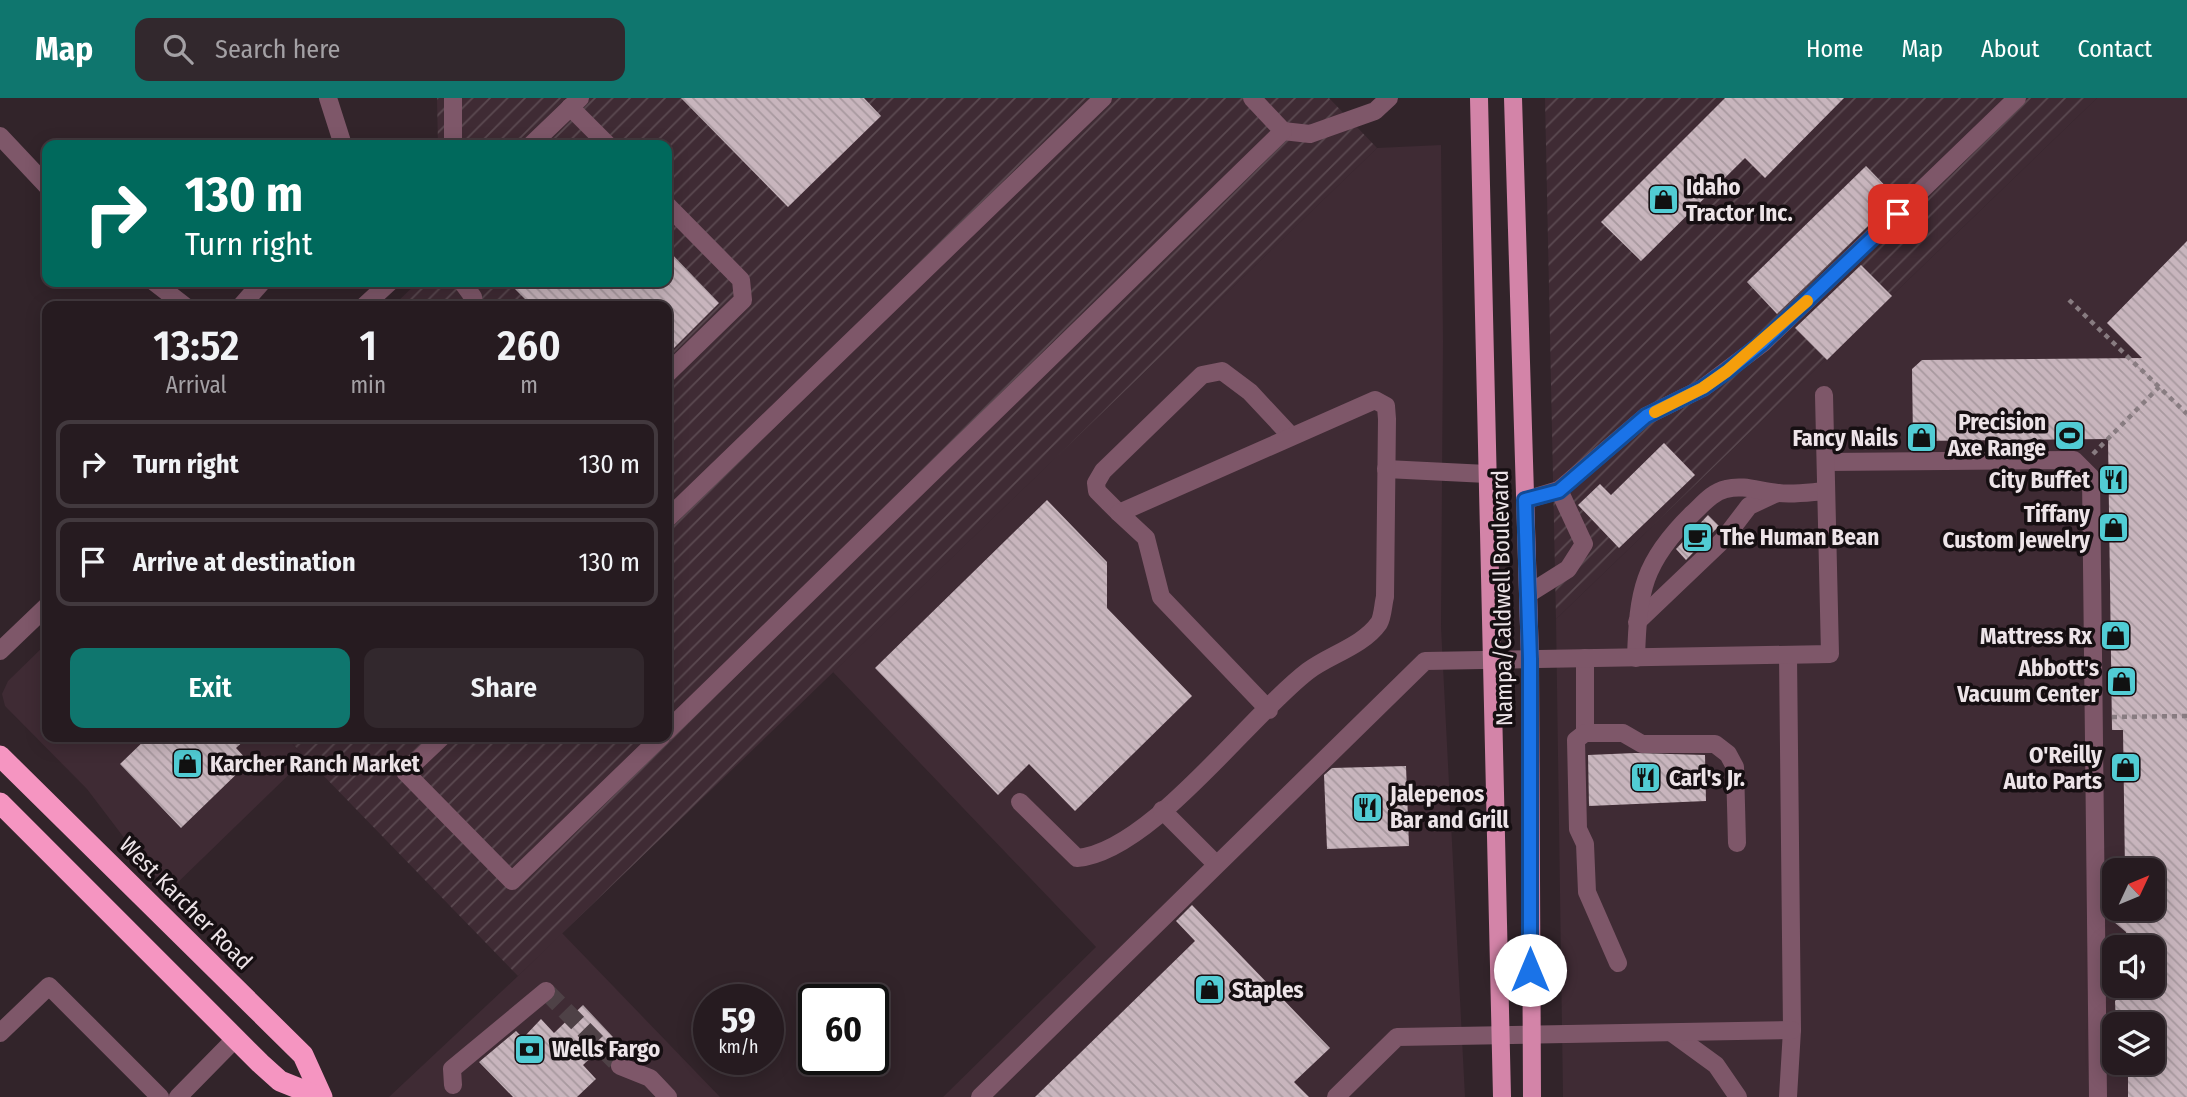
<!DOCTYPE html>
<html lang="en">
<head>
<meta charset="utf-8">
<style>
	:root { --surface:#261b20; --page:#32282d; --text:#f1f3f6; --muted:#a4a1a5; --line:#42393e; --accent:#0f766e }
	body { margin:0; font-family:"Fira Sans Condensed",sans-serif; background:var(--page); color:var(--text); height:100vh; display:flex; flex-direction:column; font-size:26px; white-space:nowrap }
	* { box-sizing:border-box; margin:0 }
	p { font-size:23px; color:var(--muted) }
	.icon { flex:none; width:38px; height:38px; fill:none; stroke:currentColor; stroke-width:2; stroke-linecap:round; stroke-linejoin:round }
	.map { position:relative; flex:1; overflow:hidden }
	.drawer { position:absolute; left:42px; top:203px; width:630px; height:441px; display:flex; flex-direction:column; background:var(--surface); border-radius:14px; box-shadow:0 4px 18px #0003,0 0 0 2px var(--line) }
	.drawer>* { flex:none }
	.hud { position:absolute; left:42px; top:42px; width:630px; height:147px; border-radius:14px; box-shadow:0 4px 18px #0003,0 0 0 2px var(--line); background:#00695c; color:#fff; overflow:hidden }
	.needle { width:46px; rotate:46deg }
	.tools { position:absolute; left:2102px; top:760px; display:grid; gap:14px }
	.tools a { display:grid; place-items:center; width:63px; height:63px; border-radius:14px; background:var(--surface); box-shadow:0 4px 18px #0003,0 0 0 2px var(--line); font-size:35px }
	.speed { position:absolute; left:693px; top:886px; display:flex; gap:14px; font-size:35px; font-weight:700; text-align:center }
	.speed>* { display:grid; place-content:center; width:91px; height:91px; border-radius:50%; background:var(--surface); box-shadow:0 4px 18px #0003,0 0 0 2px var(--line); line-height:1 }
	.speed small { font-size:18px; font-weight:400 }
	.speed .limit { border:4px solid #111; border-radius:10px; background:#fff; color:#111 }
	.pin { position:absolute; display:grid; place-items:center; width:60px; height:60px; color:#fff; margin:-30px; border-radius:14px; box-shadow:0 4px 10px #0006 }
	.me { position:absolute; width:77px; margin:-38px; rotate:0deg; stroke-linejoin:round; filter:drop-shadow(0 0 5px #0008) }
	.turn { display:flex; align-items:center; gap:24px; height:147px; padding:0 28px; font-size:32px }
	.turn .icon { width:91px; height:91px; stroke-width:2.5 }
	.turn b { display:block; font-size:49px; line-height:60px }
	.eta { display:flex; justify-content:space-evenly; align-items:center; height:119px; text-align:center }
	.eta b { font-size:42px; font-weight:600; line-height:49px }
	.button { display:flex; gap:14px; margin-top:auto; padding:14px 28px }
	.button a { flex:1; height:80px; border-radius:14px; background:var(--accent); color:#fff; font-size:28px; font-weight:600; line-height:80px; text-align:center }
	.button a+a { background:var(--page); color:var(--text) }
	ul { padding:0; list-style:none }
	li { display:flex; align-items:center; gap:21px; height:88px; margin:0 14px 10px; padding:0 14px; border:4px solid var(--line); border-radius:14px }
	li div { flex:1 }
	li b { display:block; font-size:26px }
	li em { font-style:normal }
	header { display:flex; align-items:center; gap:42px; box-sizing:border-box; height:98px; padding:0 35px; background:var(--accent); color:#fff }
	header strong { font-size:33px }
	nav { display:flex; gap:38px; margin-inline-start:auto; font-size:24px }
	.search { width:490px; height:63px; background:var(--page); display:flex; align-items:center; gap:18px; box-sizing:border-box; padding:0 24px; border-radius:14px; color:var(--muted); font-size:26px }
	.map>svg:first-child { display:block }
	.built { fill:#3f2b34; fill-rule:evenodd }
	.industrial { fill:url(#industrial-furrows) }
	.building { fill:url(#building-back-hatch) }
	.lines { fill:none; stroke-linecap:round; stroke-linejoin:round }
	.minor-tunnel { stroke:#4e4146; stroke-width:18; stroke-dasharray:18 9; stroke-linecap:butt }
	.path { stroke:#887c81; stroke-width:4.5; stroke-dasharray:5 5; stroke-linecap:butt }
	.minor { stroke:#7e5769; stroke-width:18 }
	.major { stroke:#d384a8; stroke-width:18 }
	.highway { stroke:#f595c1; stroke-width:21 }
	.route-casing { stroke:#114b97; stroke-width:18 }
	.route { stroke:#1a73e8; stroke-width:12 }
	.slow { stroke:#f59e0b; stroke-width:12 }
	.labels { text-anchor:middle; stroke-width:7; stroke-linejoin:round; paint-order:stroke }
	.poi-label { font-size:23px; font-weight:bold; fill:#ede4e8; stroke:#160f12; text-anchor:start }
	.street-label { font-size:23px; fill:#ede4e8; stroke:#160f12 }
</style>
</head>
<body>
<header>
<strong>Map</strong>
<div class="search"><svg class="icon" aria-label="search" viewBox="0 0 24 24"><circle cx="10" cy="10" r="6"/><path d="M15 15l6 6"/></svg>Search here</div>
<nav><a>Home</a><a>Map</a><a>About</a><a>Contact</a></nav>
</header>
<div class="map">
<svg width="2187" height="999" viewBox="0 0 2187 999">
	<defs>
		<pattern id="industrial-furrows" width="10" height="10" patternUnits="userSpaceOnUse" patternTransform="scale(1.75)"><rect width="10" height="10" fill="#3f2b34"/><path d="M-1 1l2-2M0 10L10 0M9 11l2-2" fill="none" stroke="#5b4a51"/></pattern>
		<pattern id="building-back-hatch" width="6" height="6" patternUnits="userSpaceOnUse" patternTransform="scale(1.75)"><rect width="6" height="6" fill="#c8b5bd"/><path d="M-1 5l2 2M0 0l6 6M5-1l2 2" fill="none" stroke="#a8999f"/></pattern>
	</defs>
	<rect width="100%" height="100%" fill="#32242a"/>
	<g class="built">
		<path d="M 2097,0 L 2187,0 L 2187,999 L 1563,999 L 1556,521 ZM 2114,772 L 2152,772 L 2152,810 L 2114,810 ZM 2114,849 L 2152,849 L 2152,887 L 2114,887 ZM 2114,926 L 2152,926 L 2152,964 L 2114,964 Z"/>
		<polygon points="1441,47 1443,243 1441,529 1465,999 943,999 1096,849 833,574 1377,50"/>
		<polygon points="47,545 47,639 286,639 306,660 170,792 144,766 87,691 5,608 2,596 8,583"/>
		<polygon points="562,835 720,999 389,999 518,878"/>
	</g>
	<g class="industrial">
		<polygon points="437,0 1329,0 1377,50 518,878 286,639 667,639 667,208 393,208 418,184 667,184 667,47 438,47"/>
		<polygon points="1545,0 2097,0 1556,521"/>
	</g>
	<g class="building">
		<polygon points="681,0 864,0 881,18 788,109"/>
		<polygon points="1725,0 1844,0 1765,80 1745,60 1641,163 1601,124"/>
		<polygon points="1866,68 1897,100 1777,216 1747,184"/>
		<polygon points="2187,143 2187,999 2128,999 2128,964 2152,964 2152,926 2116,926 2115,903 2130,887 2152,887 2152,849 2126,849 2126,834 2114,824 2114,810 2152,810 2152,772 2125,772 2123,632 2112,632 2108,341 1913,343 1912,271 1922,262 2142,260 2107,225"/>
		<polygon points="667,151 719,205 667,257 667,208 532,208 508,184 667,184"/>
		<polygon points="1861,167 1892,198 1827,262 1795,230"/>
		<polygon points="1664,345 1695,377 1619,450 1578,407 1600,386 1611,397"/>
		<polygon points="1047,402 1107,464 1107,510 1192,598 1075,713 1029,666 998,697 875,570"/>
		<polygon points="1708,417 1719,428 1686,462 1676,451"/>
		<polygon points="148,639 248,639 236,650 249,664 181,730 120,666"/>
		<polygon points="1635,655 1705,657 1706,703 1589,708 1588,657"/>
		<polygon points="1406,668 1409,748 1327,751 1324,677 1332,670"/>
		<polygon points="1192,807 1330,950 1294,984 1309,999 1035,999 1195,843 1176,823"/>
		<polygon points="583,907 613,939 583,967 596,981 577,999 513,999 479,964 516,933 523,940 541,921 554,935"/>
	</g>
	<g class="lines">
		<polyline class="minor-tunnel" points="546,893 620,968"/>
		<g class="path">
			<polyline points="2069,202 2187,316"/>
			<polyline points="2093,356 2159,289"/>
			<polyline points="2112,619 2187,618"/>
		</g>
		<g class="minor">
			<polyline points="328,0 343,47"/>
			<polyline points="570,9 608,47"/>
			<polyline points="1283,33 1310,36 1375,13 1389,0"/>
			<polyline points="0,38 47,88"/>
			<polyline points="453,47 453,0"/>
			<polyline points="531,47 580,0"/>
			<polyline points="667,107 741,182 743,202 667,276"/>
			<polyline points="154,184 185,208"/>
			<polyline points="462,184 473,199 474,208"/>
			<polyline points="241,208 262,184"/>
			<polyline points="364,208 390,184"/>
			<polyline points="1826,364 2074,362 2091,379 2098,999"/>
			<polyline points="1386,371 1487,376"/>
			<polyline points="1525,402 1559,392 1646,318 1703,290 1763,245 2017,0"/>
			<polyline points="1119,415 1097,393 1096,385 1103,373 1202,277 1222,273 1250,294 1291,338"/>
			<polyline points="667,421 1103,0"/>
			<polyline points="1528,496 1568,471 1584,446 1559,392"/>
			<polyline points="1637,524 1723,442 1749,408 1777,395"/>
			<polyline points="0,553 47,508"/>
			<polyline points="1788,557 1792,932 1788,999"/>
			<polyline points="1585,560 1585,635"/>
			<path d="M 1636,560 C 1638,493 1643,464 1692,416 C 1702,407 1712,394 1726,391 C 1745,386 1760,394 1778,395 C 1794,397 1811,394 1826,393"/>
			<polyline points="667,633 1283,33 1252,0"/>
			<polyline points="442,639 405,674 512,783 661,639"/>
			<path d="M 1020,704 L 1077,760 C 1150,754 1248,619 1308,573 C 1329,557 1363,548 1379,525 C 1383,518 1383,506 1385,499 L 1387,321 L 1386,308 L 1375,302 L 1119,415 L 1146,440 L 1161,499 L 1269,612"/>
			<polyline points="1162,712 1216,766"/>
			<polyline points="1618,865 1587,794 1585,746 1578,731 1576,642 1585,635 1623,635 1642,646 1715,646 1728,656 1735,669 1737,745"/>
			<polyline points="0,935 49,888 160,999"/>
			<polyline points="1672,935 1716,967 1738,999"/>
			<polyline points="620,968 650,980 668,999"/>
			<polyline points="453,987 452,971 546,893"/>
			<polyline points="178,999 235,941"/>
			<polyline points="980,999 1425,563 1830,556 1824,297"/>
			<polyline points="1336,999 1397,939 1792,932"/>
		</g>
		<g class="major">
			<polyline points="1479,0 1502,999"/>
			<polyline points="1513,0 1530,561 1532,999"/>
		</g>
		<g class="highway">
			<polyline points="0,658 303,957 322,999"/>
			<polyline points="0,705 260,965 280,983 320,999"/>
		</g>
	</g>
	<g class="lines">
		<defs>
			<polyline id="route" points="1530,872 1530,561 1525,402 1559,393 1646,318 1703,290 1727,273 1763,244 1898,116"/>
		</defs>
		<use href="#route" class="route-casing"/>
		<use href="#route" class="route"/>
		<polyline class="slow" points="1655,314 1703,290 1727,273 1807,203"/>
	</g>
	<defs>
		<symbol id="shop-square" viewBox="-11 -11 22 22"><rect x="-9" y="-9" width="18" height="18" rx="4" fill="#51ccd4" stroke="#160f12"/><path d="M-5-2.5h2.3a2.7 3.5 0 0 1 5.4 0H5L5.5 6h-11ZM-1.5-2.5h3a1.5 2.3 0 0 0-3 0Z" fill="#111"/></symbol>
		<symbol id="stadium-square" viewBox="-11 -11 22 22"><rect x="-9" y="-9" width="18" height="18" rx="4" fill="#51ccd4" stroke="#160f12"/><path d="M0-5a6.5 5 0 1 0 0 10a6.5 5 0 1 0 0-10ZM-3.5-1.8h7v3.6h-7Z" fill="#111"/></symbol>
		<symbol id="restaurant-square" viewBox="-11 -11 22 22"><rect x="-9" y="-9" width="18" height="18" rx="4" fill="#51ccd4" stroke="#160f12"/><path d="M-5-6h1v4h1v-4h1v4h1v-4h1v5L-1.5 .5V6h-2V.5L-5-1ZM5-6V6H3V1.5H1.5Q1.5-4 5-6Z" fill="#111"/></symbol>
		<symbol id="cafe-square" viewBox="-11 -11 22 22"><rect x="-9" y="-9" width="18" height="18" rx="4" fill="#51ccd4" stroke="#160f12"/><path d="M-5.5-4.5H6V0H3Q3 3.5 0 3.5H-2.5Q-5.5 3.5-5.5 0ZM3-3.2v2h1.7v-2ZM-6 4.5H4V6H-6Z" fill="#111"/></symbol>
		<symbol id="bank-square" viewBox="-11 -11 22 22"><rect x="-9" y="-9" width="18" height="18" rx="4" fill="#51ccd4" stroke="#160f12"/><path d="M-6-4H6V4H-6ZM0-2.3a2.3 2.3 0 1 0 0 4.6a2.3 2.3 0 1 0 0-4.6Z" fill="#111"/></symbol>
	</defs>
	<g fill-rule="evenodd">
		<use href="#shop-square" x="1646" y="84" width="35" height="35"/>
		<use href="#stadium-square" x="2052" y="320" width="35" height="35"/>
		<use href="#shop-square" x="1904" y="322" width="35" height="35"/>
		<use href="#restaurant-square" x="2096" y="364" width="35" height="35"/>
		<use href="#shop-square" x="2096" y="412" width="35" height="35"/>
		<use href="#cafe-square" x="1680" y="422" width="35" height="35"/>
		<use href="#shop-square" x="2098" y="520" width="35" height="35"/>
		<use href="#shop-square" x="2104" y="566" width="35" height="35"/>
		<use href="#shop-square" x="170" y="648" width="35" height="35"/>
		<use href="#shop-square" x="2108" y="652" width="35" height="35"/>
		<use href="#restaurant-square" x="1628" y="662" width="35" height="35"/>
		<use href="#restaurant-square" x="1350" y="692" width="35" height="35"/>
		<use href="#shop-square" x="1192" y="874" width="35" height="35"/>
		<use href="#bank-square" x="512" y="934" width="35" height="35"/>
	</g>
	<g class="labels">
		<g class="poi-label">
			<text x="1686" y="97">Idaho<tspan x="1686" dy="26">Tractor Inc.</tspan></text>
			<text x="2046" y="332" text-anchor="end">Precision<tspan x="2046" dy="26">Axe Range</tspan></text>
			<text x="1898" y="348" text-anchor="end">Fancy Nails</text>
			<text x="2090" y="390" text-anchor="end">City Buffet</text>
			<text x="2090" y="424" text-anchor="end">Tiffany<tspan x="2090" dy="26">Custom Jewelry</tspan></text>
			<text x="1720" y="447">The Human Bean</text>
			<text x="2092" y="546" text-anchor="end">Mattress Rx</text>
			<text x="2099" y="578" text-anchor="end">Abbott's<tspan x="2099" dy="26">Vacuum Center</tspan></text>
			<text x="2102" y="665" text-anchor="end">O'Reilly<tspan x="2102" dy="26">Auto Parts</tspan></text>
			<text x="210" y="674">Karcher Ranch Market</text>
			<text x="1669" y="688">Carl's Jr.</text>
			<text x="1390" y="704">Jalepenos<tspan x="1390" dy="26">Bar and Grill</tspan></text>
			<text x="1232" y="900">Staples</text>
			<text x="552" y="959">Wells Fargo</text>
		</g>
		<g class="street-label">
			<text transform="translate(1502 500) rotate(-91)" y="8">Nampa/Caldwell Boulevard</text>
			<text transform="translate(186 805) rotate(45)" y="8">West Karcher Road</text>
		</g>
	</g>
</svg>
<div class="tools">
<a><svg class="needle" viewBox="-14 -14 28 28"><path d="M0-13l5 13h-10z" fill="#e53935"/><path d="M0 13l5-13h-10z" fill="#a4a1a5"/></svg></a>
<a><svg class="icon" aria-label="sound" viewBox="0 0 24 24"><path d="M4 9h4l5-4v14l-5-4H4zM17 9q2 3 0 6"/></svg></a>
<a><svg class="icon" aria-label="layers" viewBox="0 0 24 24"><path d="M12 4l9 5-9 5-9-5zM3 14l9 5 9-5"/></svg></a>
</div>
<div class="speed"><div>59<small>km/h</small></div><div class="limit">60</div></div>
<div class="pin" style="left:1898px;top:116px;background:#d93025"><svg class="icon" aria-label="arrive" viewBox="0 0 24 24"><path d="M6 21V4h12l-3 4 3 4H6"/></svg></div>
<svg class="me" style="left:1530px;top:872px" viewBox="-20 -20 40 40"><circle r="19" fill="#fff"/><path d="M0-13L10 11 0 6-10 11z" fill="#1a73e8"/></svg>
<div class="hud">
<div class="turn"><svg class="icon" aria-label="right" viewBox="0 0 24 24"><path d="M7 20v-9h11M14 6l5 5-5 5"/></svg><div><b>130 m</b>Turn right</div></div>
</div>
<section class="drawer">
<div class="eta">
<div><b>13:52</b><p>Arrival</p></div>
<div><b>1</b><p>min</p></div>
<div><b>260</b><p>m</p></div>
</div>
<ul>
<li><svg class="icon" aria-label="right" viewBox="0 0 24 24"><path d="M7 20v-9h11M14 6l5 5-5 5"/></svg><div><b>Turn right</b></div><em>130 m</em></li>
<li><svg class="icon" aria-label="arrive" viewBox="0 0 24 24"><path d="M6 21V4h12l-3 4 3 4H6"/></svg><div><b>Arrive at destination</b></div><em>130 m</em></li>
</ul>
<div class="button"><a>Exit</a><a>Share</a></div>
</section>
</div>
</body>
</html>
